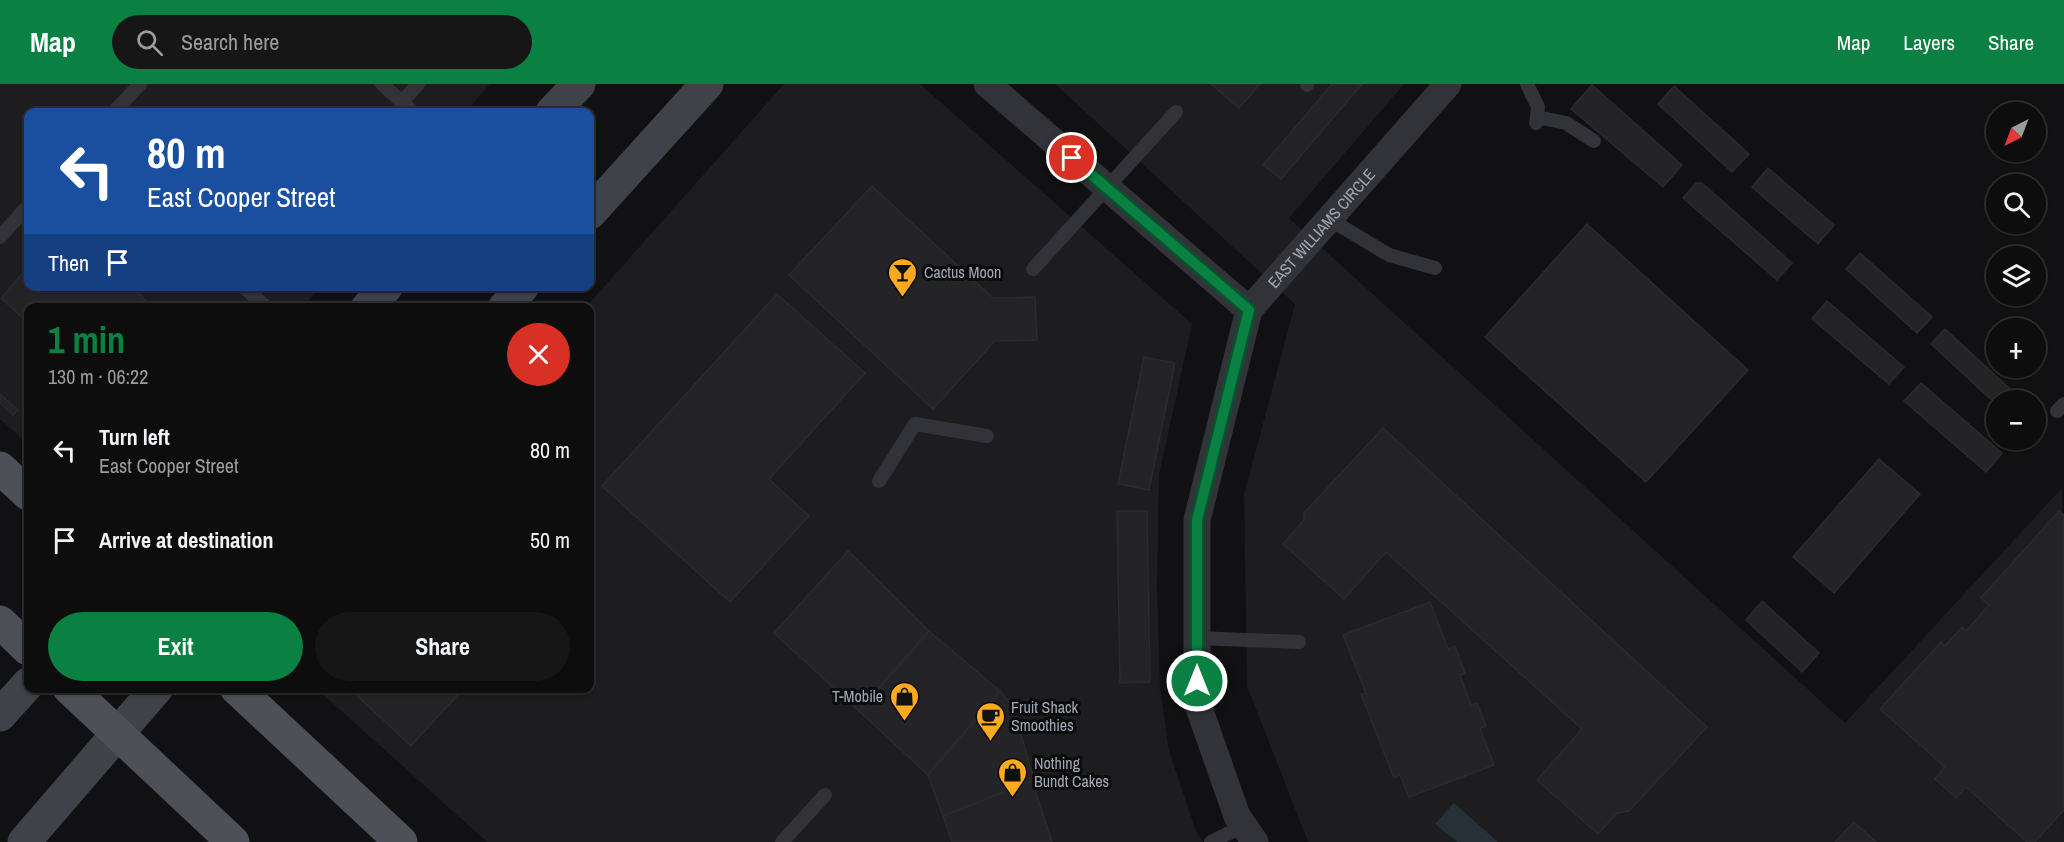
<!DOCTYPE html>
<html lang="en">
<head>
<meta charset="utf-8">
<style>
	:root { --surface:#0d0d0e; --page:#161617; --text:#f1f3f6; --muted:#9a9c9e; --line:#2d2d2e; --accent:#0b8043 }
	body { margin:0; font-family:"Archivo Narrow",sans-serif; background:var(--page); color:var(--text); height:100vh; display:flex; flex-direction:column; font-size:22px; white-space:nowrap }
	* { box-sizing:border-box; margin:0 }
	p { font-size:20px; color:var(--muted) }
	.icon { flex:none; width:33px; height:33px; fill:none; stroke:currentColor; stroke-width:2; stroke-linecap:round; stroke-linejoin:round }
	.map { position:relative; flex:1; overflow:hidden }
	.details { position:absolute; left:24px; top:219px; width:570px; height:390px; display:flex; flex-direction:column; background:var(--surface); border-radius:12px; box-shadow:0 2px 4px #0004,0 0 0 2px var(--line) }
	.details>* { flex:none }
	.top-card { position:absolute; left:24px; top:24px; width:570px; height:183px; border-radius:12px; box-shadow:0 2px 4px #0004,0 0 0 2px var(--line); background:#1a4fa0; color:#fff; overflow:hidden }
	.needle { width:39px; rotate:222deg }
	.fabs { position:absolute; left:1986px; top:18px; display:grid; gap:12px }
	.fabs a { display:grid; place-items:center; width:60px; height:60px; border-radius:50%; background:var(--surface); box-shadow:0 2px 4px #0004,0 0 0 2px var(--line); font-size:30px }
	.pin { position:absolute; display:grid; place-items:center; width:51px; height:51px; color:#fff; margin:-26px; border:3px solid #fff; border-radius:50%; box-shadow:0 2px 6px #0007 }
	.me { position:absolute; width:66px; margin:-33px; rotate:0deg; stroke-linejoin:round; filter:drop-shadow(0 0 4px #0008) }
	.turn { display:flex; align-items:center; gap:21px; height:126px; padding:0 24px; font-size:27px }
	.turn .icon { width:78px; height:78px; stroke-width:2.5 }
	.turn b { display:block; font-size:42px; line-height:51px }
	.then { display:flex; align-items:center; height:57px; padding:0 24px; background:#0003; gap:12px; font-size:22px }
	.round { display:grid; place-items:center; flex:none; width:63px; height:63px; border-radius:32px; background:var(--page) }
	.overview { display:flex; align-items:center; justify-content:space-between; height:102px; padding:0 24px }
	h1 { font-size:36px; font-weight:700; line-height:45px; color:var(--accent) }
	.cta { display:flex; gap:12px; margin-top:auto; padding:12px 24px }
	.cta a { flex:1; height:69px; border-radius:36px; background:var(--accent); color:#fff; font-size:24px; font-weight:700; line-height:69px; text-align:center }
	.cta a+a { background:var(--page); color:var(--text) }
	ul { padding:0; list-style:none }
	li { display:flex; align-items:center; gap:18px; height:90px; padding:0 24px }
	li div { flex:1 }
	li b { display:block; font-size:22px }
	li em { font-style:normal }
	header { display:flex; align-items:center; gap:36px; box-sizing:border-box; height:84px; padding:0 30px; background:var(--accent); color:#fff }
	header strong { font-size:28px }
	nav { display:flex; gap:33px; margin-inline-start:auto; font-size:21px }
	.search { width:420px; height:54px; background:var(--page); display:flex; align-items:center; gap:15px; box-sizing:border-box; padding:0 21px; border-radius:33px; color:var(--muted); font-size:22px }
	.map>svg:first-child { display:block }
	.built { fill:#1d1d20 }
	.water { fill:#263037 }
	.building { fill:#242427; stroke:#2b2b2f; stroke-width:1.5 }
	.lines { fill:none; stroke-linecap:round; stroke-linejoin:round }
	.service { stroke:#323338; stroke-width:14 }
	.minor { stroke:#323338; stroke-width:27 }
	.secondary { stroke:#3f4248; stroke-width:33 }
	.primary { stroke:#4d5057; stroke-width:33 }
	.route-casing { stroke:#07532c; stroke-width:15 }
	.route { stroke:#0b8043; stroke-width:10 }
	.labels { text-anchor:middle; stroke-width:6; stroke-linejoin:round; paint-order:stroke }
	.street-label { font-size:16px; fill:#a1a8b5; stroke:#0c0c0e }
	.poi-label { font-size:16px; fill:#a1a8b5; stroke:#0c0c0e; text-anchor:start }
</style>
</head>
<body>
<header>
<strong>Map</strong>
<div class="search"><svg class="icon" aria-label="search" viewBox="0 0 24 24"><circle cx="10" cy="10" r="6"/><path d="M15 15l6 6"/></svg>Search here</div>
<nav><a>Map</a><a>Layers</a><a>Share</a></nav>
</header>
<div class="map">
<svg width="2064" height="758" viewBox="0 0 2064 758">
	<rect width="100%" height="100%" fill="#111113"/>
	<g class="built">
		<polygon points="0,0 490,0 466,28 28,28 28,202 320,203 303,223 28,224 28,360 0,335"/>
		<polygon points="784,0 920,0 1192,240 1159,391 1157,504 1160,603 1169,667 1196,747 1203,758 487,758 317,605 590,604 590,224 586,223"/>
		<polygon points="1055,0 1404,0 1289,134 1845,639 2062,404 2064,758 1308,758 1247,602 1244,411 1295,220"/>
	</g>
	<polygon class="water" points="1454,719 1498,758 1457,758 1435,740"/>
	<g class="building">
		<polygon points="1211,0 1260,0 1239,24"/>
		<polygon points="1332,0 1362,0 1281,95 1263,81"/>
		<polygon points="1592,1 1682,81 1663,103 1571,25"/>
		<polygon points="1674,2 1749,70 1732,88 1658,20"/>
		<polygon points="1768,84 1834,141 1818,160 1752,103"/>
		<polygon points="1696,99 1702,99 1792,179 1777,196 1683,114"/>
		<polygon points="872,102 993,214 1035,213 1037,256 995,257 933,325 789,191"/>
		<polygon points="1587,140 1748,286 1646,398 1485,253"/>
		<polygon points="1860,169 1932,233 1917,249 1846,185"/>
		<polygon points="28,183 28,202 130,202 154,224 28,224 28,239 1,214"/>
		<polygon points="777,210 865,289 769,395 809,432 730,518 602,402"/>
		<polygon points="1827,217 1904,283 1889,300 1812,235"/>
		<polygon points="1945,245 2022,316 1996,316 1996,320 1931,260"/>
		<polygon points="1144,273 1175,279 1149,406 1118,400"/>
		<polygon points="1921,299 2002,369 1986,388 1904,317"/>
		<polygon points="1,311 18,326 13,331 0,319"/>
		<polygon points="1383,344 1707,643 1629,727 1617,729 1598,750 1537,696 1582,645 1386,468 1344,515 1283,460 1304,436 1304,429"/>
		<polygon points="1879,375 1920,410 1834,509 1793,473"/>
		<polygon points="1117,427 1147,427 1150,598 1120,599"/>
		<polygon points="2059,427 2064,431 2064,726 2035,758 2027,758 1966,703 1956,714 1935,695 1945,683 1880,625 1941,558 1945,562 1962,543 1966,547 1989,521 1981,514"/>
		<polygon points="848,467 929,547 859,627 774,549"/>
		<polygon points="1762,517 1819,569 1802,588 1746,536"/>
		<polygon points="1430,518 1448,565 1455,562 1465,589 1460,591 1471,621 1477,619 1486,642 1480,645 1494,681 1409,713 1400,691 1394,694 1361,610 1366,609 1343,551"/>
		<polygon points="929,547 1000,607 928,691 859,627"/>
		<polygon points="349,604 464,604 411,662"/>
		<polygon points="1000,607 1013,622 1034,696 943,732 928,691"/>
		<polygon points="1032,697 1052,758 952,758 943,732"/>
		<polygon points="1854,738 1876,758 1835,758"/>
	</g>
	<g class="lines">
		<g class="service">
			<polyline points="382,0 413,28"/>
			<polyline points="1527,0 1538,23 1536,39"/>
			<polyline points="1307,1 1307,0"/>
			<polyline points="402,18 418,0"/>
			<polyline points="114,28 140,0"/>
			<polyline points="1537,33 1566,39 1594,57"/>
			<polyline points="1329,135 1389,171 1435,184"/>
			<polyline points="0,153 28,122"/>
			<polyline points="1033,185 1176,28"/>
			<polyline points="243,202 267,224"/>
			<polyline points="2057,327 2064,320"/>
			<polyline points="879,397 915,340 987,352"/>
			<polyline points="1197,554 1299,558"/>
			<polyline points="782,758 825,711"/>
			<polyline points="1211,758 1243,742"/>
		</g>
		<g class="minor">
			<polyline points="987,0 1249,226"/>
			<path id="s1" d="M 1255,758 L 1237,732 L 1197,618 L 1197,436 L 1249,226 L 1448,0"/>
		</g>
		<g class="secondary">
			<polyline points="552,28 579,0"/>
			<polyline points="590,129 707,0"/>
			<polyline points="367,224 387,202"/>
			<polyline points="504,224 523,202"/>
			<polyline points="0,631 28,600"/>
			<polyline points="24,758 157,604"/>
		</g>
		<g class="primary">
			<polyline points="0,384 28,410"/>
			<polyline points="0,538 28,565"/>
			<polyline points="69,604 233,758"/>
			<polyline points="236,604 401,758"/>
		</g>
	</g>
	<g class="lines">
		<defs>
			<polyline id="route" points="1072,74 1249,226 1197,436 1197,597"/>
		</defs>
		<use href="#route" class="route-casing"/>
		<use href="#route" class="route"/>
	</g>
	<defs>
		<symbol id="bar-pin" viewBox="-11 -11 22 30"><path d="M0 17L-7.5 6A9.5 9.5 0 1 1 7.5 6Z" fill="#ffaa1d" stroke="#0c0c0e"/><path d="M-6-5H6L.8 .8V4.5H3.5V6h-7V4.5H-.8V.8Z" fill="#111"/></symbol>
		<symbol id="shop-pin" viewBox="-11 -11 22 30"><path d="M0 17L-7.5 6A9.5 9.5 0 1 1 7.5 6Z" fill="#ffaa1d" stroke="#0c0c0e"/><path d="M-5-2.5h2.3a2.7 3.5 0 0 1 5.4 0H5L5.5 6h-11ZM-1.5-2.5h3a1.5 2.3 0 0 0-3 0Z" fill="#111"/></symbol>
		<symbol id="cafe-pin" viewBox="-11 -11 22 30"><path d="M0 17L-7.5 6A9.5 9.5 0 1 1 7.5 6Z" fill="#ffaa1d" stroke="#0c0c0e"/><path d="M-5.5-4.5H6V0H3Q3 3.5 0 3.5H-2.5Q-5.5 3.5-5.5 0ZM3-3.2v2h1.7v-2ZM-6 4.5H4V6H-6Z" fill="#111"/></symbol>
	</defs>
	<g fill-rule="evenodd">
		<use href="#bar-pin" x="886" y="172" width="33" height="45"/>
		<use href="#shop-pin" x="888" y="596" width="33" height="45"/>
		<use href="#cafe-pin" x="974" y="616" width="33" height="45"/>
		<use href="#shop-pin" x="996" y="672" width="33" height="45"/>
	</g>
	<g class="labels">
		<g class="street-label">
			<text dy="6" stroke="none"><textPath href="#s1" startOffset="660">EAST WILLIAMS CIRCLE</textPath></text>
		</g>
		<g class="poi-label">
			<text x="924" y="194">Cactus Moon</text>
			<text x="883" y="618" text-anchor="end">T-Mobile</text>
			<text x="1011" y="629">Fruit Shack<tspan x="1011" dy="18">Smoothies</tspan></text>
			<text x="1034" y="685">Nothing<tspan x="1034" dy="18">Bundt Cakes</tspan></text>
		</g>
	</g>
</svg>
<div class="fabs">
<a><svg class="needle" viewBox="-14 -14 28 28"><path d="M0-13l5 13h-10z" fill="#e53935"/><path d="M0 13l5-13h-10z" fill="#9a9c9e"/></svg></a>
<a><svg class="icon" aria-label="search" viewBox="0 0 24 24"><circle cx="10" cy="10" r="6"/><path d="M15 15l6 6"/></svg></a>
<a><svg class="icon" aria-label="layers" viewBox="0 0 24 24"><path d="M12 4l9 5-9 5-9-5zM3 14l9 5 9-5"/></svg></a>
<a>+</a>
<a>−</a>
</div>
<div class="pin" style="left:1072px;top:74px;background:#d93025"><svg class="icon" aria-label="arrive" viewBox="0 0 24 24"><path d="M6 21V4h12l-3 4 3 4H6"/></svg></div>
<svg class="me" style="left:1197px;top:597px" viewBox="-20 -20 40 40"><circle r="17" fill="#0b8043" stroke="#fff" stroke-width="3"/><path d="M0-11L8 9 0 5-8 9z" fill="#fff"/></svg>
<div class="top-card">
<div class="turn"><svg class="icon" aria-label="left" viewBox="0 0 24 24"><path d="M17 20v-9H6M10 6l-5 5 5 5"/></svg><div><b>80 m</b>East Cooper Street</div></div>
<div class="then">Then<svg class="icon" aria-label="arrive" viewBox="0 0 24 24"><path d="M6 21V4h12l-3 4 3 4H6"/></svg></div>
</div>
<section class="details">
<div class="overview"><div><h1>1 min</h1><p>130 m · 06:22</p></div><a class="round" style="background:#d93025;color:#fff"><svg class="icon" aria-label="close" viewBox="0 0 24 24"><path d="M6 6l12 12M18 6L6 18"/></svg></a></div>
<ul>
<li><svg class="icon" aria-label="left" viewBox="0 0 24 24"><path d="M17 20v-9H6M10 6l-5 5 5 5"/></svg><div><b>Turn left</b><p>East Cooper Street</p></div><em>80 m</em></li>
<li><svg class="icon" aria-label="arrive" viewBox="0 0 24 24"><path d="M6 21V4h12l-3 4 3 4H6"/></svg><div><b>Arrive at destination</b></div><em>50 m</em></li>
</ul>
<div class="cta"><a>Exit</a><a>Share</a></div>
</section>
</div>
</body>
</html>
